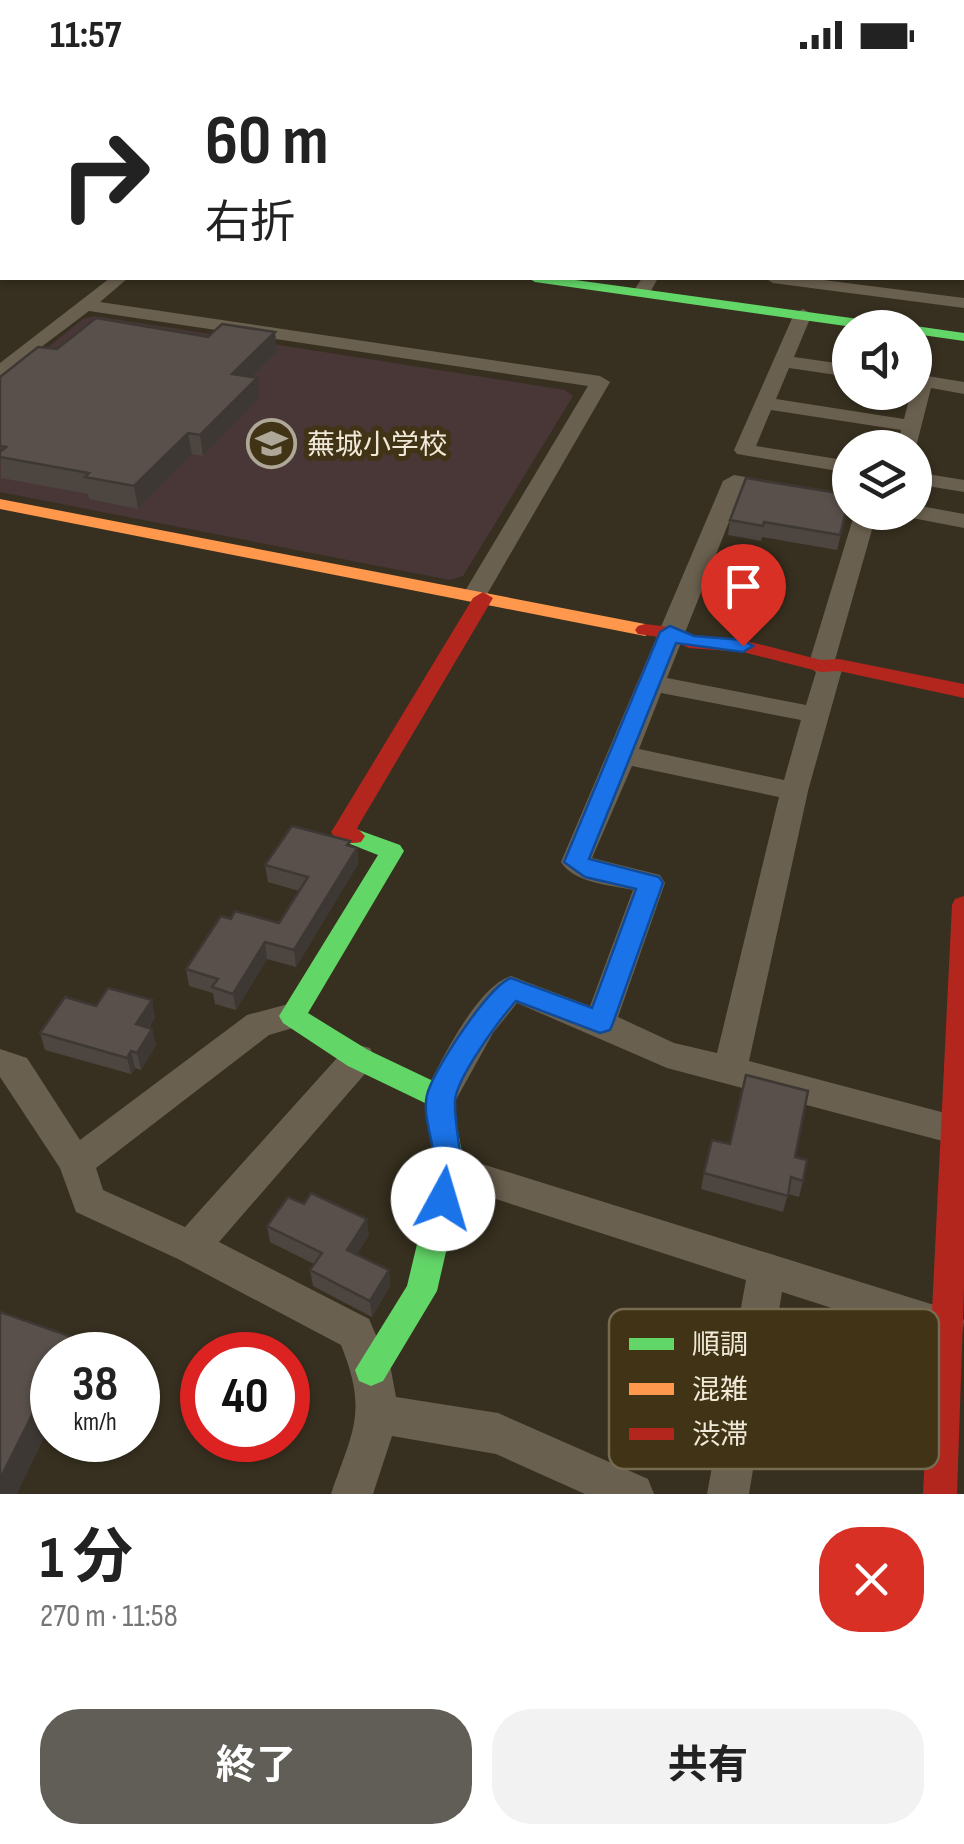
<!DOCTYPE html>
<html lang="ja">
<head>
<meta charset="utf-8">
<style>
	:root { --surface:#fff; --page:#f2f2f2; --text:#222; --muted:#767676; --accent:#615e57 }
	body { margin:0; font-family:"Sofia Sans Condensed","Noto Sans JP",sans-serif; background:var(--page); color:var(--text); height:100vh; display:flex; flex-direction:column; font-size:38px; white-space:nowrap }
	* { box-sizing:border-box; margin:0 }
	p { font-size:32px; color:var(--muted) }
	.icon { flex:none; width:55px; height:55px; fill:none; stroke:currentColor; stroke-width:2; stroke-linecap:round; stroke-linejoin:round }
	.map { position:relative; height:1424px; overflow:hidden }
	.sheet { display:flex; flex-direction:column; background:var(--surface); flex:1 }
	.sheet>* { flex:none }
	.hud { position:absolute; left:0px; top:0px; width:965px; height:210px; box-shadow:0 2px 8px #0004; background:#fff; color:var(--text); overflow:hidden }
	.fabs { position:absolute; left:832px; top:240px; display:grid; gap:20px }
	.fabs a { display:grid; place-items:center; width:100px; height:100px; border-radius:50%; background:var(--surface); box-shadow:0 2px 8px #0004; font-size:50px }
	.speed { position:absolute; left:30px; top:1262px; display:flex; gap:20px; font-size:50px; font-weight:700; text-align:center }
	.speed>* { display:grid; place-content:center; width:130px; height:130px; border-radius:50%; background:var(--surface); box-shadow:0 2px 8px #0004; line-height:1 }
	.speed small { font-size:25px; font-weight:400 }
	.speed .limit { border:15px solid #d22; background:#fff; color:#111 }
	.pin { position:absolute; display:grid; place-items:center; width:85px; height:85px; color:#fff; margin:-102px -42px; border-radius:50% 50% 50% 0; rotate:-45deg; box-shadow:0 0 10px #0007 }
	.pin .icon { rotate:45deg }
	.me { position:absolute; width:110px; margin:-55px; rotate:6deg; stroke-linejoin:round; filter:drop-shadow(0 0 8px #0008) }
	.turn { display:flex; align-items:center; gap:35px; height:210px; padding:0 40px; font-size:45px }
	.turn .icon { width:130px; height:130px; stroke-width:2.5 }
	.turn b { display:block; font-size:70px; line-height:85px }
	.round { display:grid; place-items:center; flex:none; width:105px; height:105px; border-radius:40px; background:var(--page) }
	.overview { display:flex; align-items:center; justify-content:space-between; height:170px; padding:0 40px }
	h1 { font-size:60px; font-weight:700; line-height:75px }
	.cta { display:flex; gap:20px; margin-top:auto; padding:20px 40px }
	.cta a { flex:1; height:115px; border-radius:40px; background:var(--accent); color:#fff; font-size:40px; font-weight:700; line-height:115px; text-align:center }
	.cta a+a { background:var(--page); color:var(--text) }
	.status { display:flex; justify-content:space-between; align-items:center; height:70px; padding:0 50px; background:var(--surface); direction:ltr }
	.status svg { height:28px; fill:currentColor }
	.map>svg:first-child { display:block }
	.education { fill:#493636 }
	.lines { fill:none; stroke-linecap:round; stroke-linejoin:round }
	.street { fill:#6a604f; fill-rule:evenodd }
	.fast { fill:#63d668; fill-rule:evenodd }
	.slow { fill:#ff974d; fill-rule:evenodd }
	.jam { fill:#b3261e; fill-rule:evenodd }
	.wall { fill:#4d4540 }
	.shaded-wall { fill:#3e3834 }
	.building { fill:#59504b; stroke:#3e3834; stroke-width:2.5 }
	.route { fill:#1a73e8; stroke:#114b97; stroke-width:2.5 }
	.labels { text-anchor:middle; stroke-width:10; stroke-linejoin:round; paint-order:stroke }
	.far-poi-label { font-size:28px; fill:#f0e9d8; stroke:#413416; text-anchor:start }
	.key { fill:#413416; stroke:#766a50; stroke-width:2.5 }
	.key-label { font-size:28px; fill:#f0e9d8 }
</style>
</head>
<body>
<div class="status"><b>11:57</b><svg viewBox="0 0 49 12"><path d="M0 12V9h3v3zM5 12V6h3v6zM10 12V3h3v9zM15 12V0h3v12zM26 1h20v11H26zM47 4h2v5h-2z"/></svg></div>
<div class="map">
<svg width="964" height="1424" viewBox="0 0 964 1424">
	<rect width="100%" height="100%" fill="#373020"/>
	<polygon class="education" points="95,246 565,320 573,326 463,506 450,510 0,422 0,316 83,249"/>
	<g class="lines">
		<g class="street">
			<rect x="962" y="31" width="2" height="8"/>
			<rect x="962" y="51" width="2" height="8"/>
			<rect x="962" y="101" width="2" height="8"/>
			<rect x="962" y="124" width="2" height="10"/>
			<polygon points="110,208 128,208 100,232 600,306 610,312 486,526 474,533 462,526 588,316 89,241 0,308 0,293"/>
			<polygon points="642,208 658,208 648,226 642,227 633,222"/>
			<polygon points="765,208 808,208 964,228 964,238 773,213"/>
			<polygon points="803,239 812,244 794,287 850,295 850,307 789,298 776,329 904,349 911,322 915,322 915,304 964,312 964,324 931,318 915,381 915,378 897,378 901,360 771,340 756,376 850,391 850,403 737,384 734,380 794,244"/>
			<polygon points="915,402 964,410 964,422 915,414"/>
			<path d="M 734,405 L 850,425 L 850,437 L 742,419 L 667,608 L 806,635 L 816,602 L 808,596 L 855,442 L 877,442 L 835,590 L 843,596 L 808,721 L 749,991 L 964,1048 L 964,1070 L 954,1074 L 667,998 L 517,933 L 493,963 L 452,1037 L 440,1041 L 428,1037 L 423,1027 C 439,995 476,917 511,906 L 590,936 L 633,820 C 610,815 574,813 561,792 L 723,411 ZM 661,623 L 801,650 L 784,710 L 639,679 ZM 632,696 L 779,727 L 717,983 L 674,973 L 618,947 L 665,813 L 660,805 L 592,788 Z"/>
			<polygon points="915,435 964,444 964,458 907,447 904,442 915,442"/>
			<path d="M 292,933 L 303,937 L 308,946 L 303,955 L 269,965 L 96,1098 L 103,1120 L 185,1157 L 346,978 L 358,975 L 370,978 L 375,988 L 370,998 L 219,1172 L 369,1249 L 391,1300 L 396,1327 L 498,1343 L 648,1409 L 654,1424 L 585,1424 L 496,1384 L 392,1366 L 373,1424 L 331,1424 C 353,1360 368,1342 341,1275 L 178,1189 L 76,1142 L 60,1098 L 0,1007 L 0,979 L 27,988 L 80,1070 L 247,945 Z"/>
			<polygon points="450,1084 947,1239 961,1244 964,1251 961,1270 947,1275 782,1222 749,1424 707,1424 746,1210 437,1110 432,1099 437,1088"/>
		</g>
		<g class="fast">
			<rect x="0" y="130" width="2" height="8"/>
			<polygon points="962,147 964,148 964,156 962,155"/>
			<polygon points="528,208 561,208 895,254 902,258 860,258 535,212"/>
			<polygon points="915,256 964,263 964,271 915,264 915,258 909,258"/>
			<polygon points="353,758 400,775 404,781 308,943 368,980 450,1019 465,1099 437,1221 383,1311 371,1316 359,1311 355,1300 407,1216 435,1099 427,1034 348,996 283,953 279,946 378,785 345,772 341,766 345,760"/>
		</g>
		<polygon class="slow" points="0,429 645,554 655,560 645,566 0,439"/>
		<g class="jam">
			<path d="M 483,522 L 493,528 L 357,758 L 365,766 L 361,772 C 350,775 337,772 331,762 L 335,756 L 473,528 Z"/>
			<polygon points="645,554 677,558 693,566 743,570 821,590 839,589 964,614 964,628 839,601 821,602 743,582 689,578 666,568 638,564 635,560 638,556"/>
			<polygon points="964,826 964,1218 957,1424 923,1424 952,835 955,829"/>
		</g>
	</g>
	<g class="wall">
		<polygon points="342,0 577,0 604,2 362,2"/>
		<polygon points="275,262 277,282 252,307 259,328 203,386 192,384 138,439 89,429 88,424 1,408 0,307 57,279"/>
		<polygon points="850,430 837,480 762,467 761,471 728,465 730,450"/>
		<polygon points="350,771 350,776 357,778 358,794 296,897 267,889 236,940 215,934 213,923 189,916 186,899 231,849 279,853 299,821 268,812 265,795"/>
		<polygon points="96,936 155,947 149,958 156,975 141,1000 135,998 131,1004 45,980 40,963"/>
		<polygon points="730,1074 795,1087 803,1111 799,1127 788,1124 783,1142 701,1119 704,1103"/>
		<polygon points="267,1156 369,1165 356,1185 389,1200 390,1216 372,1247 313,1216 310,1200 314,1194 270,1172"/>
	</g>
	<g class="shaded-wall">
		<polygon points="275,262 277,282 235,324 232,304"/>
		<polygon points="257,308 259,328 203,386 200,365"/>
		<polygon points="188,363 192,384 138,439 134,416"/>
		<polygon points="350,771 351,787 357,778 358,794 296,897 294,880"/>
		<polygon points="265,872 267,889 236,940 233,924"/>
		<polygon points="152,930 155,947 140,971 136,954"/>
		<polygon points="152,959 156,975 141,1000 137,983"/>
		<polygon points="131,981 135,998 131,1004 127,988"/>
		<polygon points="367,1149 369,1165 349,1196 347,1180"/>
		<polygon points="389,1200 390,1216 372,1247 370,1231"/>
		<polygon points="72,1267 79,1285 63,1285"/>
		<polygon points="52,1305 52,1351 17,1424 0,1424 0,1409"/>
	</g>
	<g class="building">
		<polygon points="395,0 577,0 604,2 391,2"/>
		<polygon points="96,248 208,267 222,254 275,262 232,304 257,308 200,365 188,363 134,416 85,407 89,403 0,387 0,382 6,377 0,376 0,307 38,277 57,279"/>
		<polygon points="746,408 850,425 840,465 764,452 763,456 730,450"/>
		<polygon points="292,756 350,771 347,775 357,778 294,880 265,872 233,924 212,917 218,909 186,899 221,846 231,849 235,841 279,853 308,807 265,795"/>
		<polygon points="108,918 152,930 136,954 152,959 137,983 131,981 127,988 40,963 65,927 96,936"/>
		<polygon points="746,1005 808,1021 795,1087 807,1090 803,1111 791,1107 788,1126 704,1103 712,1070 730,1074"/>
		<polygon points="311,1123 367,1149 347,1180 389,1200 370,1231 310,1200 322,1183 267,1156 288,1127 304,1134"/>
		<polygon points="0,1242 72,1267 63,1285 52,1285 52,1305 0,1409"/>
	</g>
	<path class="route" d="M 670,556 L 694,566 L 743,570 L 753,576 L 743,582 L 676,573 L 589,789 L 659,807 L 663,813 L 613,953 L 610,960 L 600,963 L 516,931 C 500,949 456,1008 455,1031 C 454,1070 471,1100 453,1139 L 443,1142 L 432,1139 C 425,1123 436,1110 435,1094 C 434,1073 422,1045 427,1025 C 432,1002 489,915 511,908 L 592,938 L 636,819 L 585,807 L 564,792 L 660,562 Z"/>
	<defs>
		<symbol id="school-ring" viewBox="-11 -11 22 22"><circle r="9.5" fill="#413416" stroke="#afa898" stroke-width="1.5"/><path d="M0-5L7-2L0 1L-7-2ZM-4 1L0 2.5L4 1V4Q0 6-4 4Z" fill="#afa898"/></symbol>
	</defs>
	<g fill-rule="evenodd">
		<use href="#school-ring" x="244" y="346" width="55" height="55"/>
	</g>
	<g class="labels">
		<g class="far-poi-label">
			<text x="307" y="384">蕪城小学校</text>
		</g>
	</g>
	<rect x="609" y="1239" width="330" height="160" rx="15" class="key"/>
	<rect x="629" y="1268" width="45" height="12" fill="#63d668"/>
	<rect x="629" y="1313" width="45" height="12" fill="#ff974d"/>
	<rect x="629" y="1358" width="45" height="12" fill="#b3261e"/>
	<g class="key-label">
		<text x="692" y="1284">順調</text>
		<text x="692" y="1329">混雑</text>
		<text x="692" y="1374">渋滞</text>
	</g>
</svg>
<div class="fabs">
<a><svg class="icon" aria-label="sound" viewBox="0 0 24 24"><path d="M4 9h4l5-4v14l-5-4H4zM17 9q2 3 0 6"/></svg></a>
<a><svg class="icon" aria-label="layers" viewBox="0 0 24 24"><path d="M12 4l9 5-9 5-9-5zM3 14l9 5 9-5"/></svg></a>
</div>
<div class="speed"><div>38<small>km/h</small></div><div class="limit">40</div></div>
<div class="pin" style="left:743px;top:576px;background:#d93025"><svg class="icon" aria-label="arrive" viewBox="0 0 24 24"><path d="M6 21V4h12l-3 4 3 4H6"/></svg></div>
<svg class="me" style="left:443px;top:1129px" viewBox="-20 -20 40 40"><circle r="19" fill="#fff"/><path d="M0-13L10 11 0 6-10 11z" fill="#1a73e8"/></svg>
<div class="hud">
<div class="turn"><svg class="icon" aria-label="right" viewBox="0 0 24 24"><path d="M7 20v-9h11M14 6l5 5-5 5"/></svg><div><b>60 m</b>右折</div></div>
</div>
</div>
<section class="sheet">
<div class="overview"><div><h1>1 分</h1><p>270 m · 11:58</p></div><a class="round" style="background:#d93025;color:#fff"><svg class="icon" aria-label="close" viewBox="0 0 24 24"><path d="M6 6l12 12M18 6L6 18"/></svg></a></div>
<div class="cta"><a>終了</a><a>共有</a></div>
</section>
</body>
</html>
